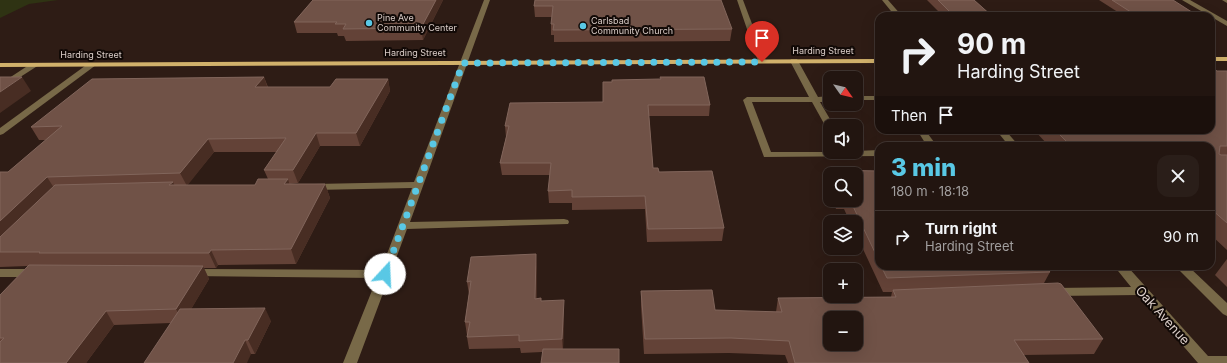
<!DOCTYPE html>
<html lang="en">
<head>
<meta charset="utf-8">
<style>
	:root { --surface:#221510; --page:#2a1e19; --text:#f1f3f6; --muted:#a29f9f; --line:#3f3430; --accent:#59c8e5 }
	body { margin:0; font-family:Inter,sans-serif; background:var(--page); color:var(--text); height:100vh; display:flex; flex-direction:column; font-size:15px; white-space:nowrap }
	* { box-sizing:border-box; margin:0 }
	p { font-size:13px; color:var(--muted) }
	.icon { flex:none; width:22px; height:22px; fill:none; stroke:currentColor; stroke-width:2; stroke-linecap:round; stroke-linejoin:round }
	.map { position:relative; flex:1; overflow:hidden }
	.details { position:absolute; left:875px; top:142px; width:340px; height:128px; display:flex; flex-direction:column; background:var(--surface); border-radius:12px; box-shadow:0 4px 16px #0002,0 0 0 1px var(--line) }
	.details>* { flex:none }
	.top-card { position:absolute; left:875px; top:12px; width:340px; height:122px; border-radius:12px; box-shadow:0 4px 16px #0002,0 0 0 1px var(--line); background:#221510; color:var(--text); overflow:hidden }
	.needle { width:26px; rotate:124deg }
	.fabs { position:absolute; left:823px; top:71px; display:grid; gap:8px }
	.fabs a { display:grid; place-items:center; width:40px; height:40px; border-radius:8px; background:var(--surface); box-shadow:0 4px 16px #0002,0 0 0 1px var(--line); font-size:20px }
	.pin { position:absolute; display:grid; place-items:center; width:34px; height:34px; color:#fff; margin:-41px -17px; border-radius:50% 50% 50% 0; rotate:-45deg; box-shadow:0 0 4px #0007 }
	.pin .icon { rotate:45deg }
	.me { position:absolute; width:44px; margin:-22px; rotate:20deg; stroke-linejoin:round; filter:drop-shadow(0 0 3px #0008) }
	.turn { display:flex; align-items:center; gap:14px; height:84px; padding:0 16px; font-size:18px }
	.turn .icon { width:52px; height:52px; stroke-width:2.5 }
	.turn b { display:block; font-size:28px; line-height:34px }
	.then { display:flex; align-items:center; height:38px; padding:0 16px; background:#0003; gap:8px; font-size:15px }
	.round { display:grid; place-items:center; flex:none; width:42px; height:42px; border-radius:12px; background:var(--page) }
	.head { display:flex; align-items:center; justify-content:space-between; height:68px; padding:0 16px }
	h1 { font-size:24px; font-weight:800; line-height:30px; color:var(--accent) }
	ul { padding:0; list-style:none }
	li { display:flex; align-items:center; gap:12px; height:52px; padding:0 16px; border-top:1px solid var(--line) }
	li div { flex:1 }
	li b { display:block; font-size:15px }
	li em { font-style:normal }
	.map>svg:first-child { display:block }
	.green { fill:#2f3313 }
	.lines { fill:none; stroke-linecap:round; stroke-linejoin:round }
	.minor { fill:#786948; fill-rule:evenodd }
	.major { fill:#d1b16b; fill-rule:evenodd }
	.wall { fill:#634237; fill-rule:evenodd }
	.shaded-wall { fill:#482d23 }
	.building { fill:#705247; stroke:#81655b; fill-rule:evenodd }
	.route { stroke:#59c8e5; stroke-width:7; stroke-dasharray:0 12.6 }
	.poi-dot { fill:#59c8e5; stroke:#110906; stroke-width:1.5 }
	.labels { text-anchor:middle; stroke-width:4; stroke-linejoin:round; paint-order:stroke }
	.far-poi-label { font-size:9px; fill:#dbcec9; stroke:#110906; text-anchor:start }
	.far-street-label { font-size:9px; fill:#dbcec9; stroke:#110906 }
	.near-street-label { font-size:13px; fill:#dbcec9; stroke:#110906 }
</style>
</head>
<body>
<div class="map">
<svg width="1227" height="363" viewBox="0 0 1227 363">
	<rect width="100%" height="100%" fill="#2e1c15"/>
	<polygon class="green" points="0,0 58,0 29,4 0,18"/>
	<g class="lines">
		<g class="minor">
			<polygon points="484,0 490,0 410,222 564,219 568,220 569,222 568,224 407,229 357,363 343,363 377,278 190,276 188,273 190,270 194,269 381,270 412,188 314,190 309,187 314,184 414,182"/>
			<polygon points="737,0 743,0 766,61 765,63 762,63 758,61"/>
			<polygon points="882,0 888,0 902,16 895,16"/>
			<polygon points="1182,0 1190,0 1227,21 1227,26"/>
			<polygon points="1222,0 1227,0 1227,3"/>
			<polygon points="791,59 797,59 818,97 830,96 830,102 820,102 834,126 830,126 830,130 827,129 812,102 752,102 771,152 856,152 856,151 879,150 879,156 764,157 743,100 747,97 809,97 790,61"/>
			<polygon points="32,63 38,63 39,65 0,90 0,84"/>
			<polygon points="89,63 95,63 96,65 3,134 0,135 0,128"/>
			<rect x="856" y="96" width="23" height="4"/>
			<polygon points="917,130 925,130 937,146 927,146"/>
			<polygon points="996,130 1005,130 1019,146 1009,146"/>
			<polygon points="1114,266 1127,266 1208,356 1227,356 1227,363 1198,363 1139,295 1054,296 1050,295 1048,292 1050,289 1054,288 1131,287"/>
			<polygon points="1175,266 1188,266 1227,303 1227,316 1223,314"/>
			<polygon points="0,269 34,269 38,270 40,273 38,276 34,277 0,277"/>
		</g>
		<g class="major">
			<rect x="1211" y="57" width="16" height="4"/>
			<polygon points="879,59 879,63 0,67 0,63"/>
		</g>
	</g>
	<g class="wall">
		<polygon points="313,0 443,0 423,40 346,41 344,36 338,36 337,33 297,33 294,22"/>
		<polygon points="535,0 732,29 730,41 554,42 554,35 551,35 551,24 552,17 535,17 534,6"/>
		<polygon points="927,0 974,0 992,16 943,16"/>
		<polygon points="1099,0 1172,0 1198,16 1124,16"/>
		<polygon points="1217,71 1227,71 1227,250 1211,235 1211,146 1049,146 1034,130 1211,130"/>
		<path d="M 264,77 L 268,87 L 330,87 L 388,79 L 390,91 L 360,146 L 320,146 L 298,183 L 289,184 L 325,184 L 330,198 L 296,264 L 218,265 L 216,268 L 204,268 L 209,279 L 191,309 L 271,321 L 255,354 L 251,354 L 171,323 L 114,325 L 86,363 L 0,363 L 0,295 L 28,266 L 0,267 L 0,172 L 8,172 L 47,140 L 39,140 L 31,127 ZM 214,152 L 277,152 L 264,170 L 268,179 L 255,185 L 187,185 Z"/>
		<polygon points="612,80 710,105 709,116 649,116 653,168 659,172 724,228 722,241 647,242 645,209 572,210 572,203 549,203 548,191 550,175 502,175 500,163 506,137 505,126 603,102 612,82"/>
		<polygon points="829,170 879,171 879,266 1045,266 1050,272 1044,283 1103,339 1094,354 1023,355 1029,363 788,363 785,355 729,353 644,354 641,306 641,291 715,310 776,312 778,298 891,297 892,292 883,292 856,234 856,222 850,222 844,209 836,209 833,200 856,200 856,174 830,174 830,193 826,184"/>
		<polygon points="1227,259 1227,287 1215,275"/>
		<polygon points="537,266 537,299 541,298 541,301 564,312 563,349 542,352 521,353 520,348 469,349 467,337 467,335 465,322 469,294 467,282"/>
	</g>
	<g class="shaded-wall">
		<polygon points="436,0 443,0 423,40 421,28"/>
		<polygon points="22,77 31,91 0,113 0,92"/>
		<polygon points="264,77 268,89 255,87"/>
		<polygon points="388,79 390,91 360,146 356,133"/>
		<polygon points="316,133 320,146 298,183 293,170"/>
		<polygon points="208,139 214,152 187,186 180,173"/>
		<polygon points="47,177 56,191 0,245 0,221"/>
		<polygon points="288,179 292,193 284,184"/>
		<polygon points="173,182 179,196 169,185"/>
		<polygon points="325,184 330,198 296,264 291,249"/>
		<polygon points="211,250 218,265 216,268 209,253"/>
		<polygon points="536,254 537,266 537,311 535,299"/>
		<polygon points="203,266 209,279 183,323 176,309"/>
		<polygon points="564,300 564,312 563,352 562,339"/>
		<polygon points="265,308 271,321 255,354 248,340"/>
		<polygon points="106,311 114,325 86,363 66,363"/>
		<polygon points="245,340 251,354 247,363 233,363"/>
	</g>
	<g class="building">
		<polygon points="313,0 436,0 421,28 343,29 346,24 335,24 337,22 294,22"/>
		<polygon points="535,0 721,0 732,29 553,30 554,24 551,24 553,6 534,6"/>
		<polygon points="938,0 974,0 992,16 954,16"/>
		<polygon points="1112,0 1173,0 1198,16 1137,16"/>
		<polygon points="1211,67 1217,71 1227,71 1227,146 1220,146 1219,154 1221,155 1227,155 1227,223 1211,209 1211,146 1140,146 1136,143 1068,143 1055,130 1211,130"/>
		<polygon points="0,77 22,77 0,92"/>
		<polygon points="264,77 255,87 330,87 336,79 388,79 356,133 316,133 293,170 264,170 286,138 208,139 180,173 47,177 0,221 0,172 8,172 62,126 31,127 92,79"/>
		<polygon points="660,77 704,77 710,105 648,105 653,168 658,168 659,172 712,171 724,228 648,229 645,196 572,197 572,190 548,191 551,163 500,163 509,126 505,126 510,103 603,102 603,82 612,82 612,80 661,79"/>
		<polygon points="829,170 879,171 879,261 850,200 856,200 856,174 831,174"/>
		<polygon points="258,179 288,179 284,184 325,184 291,249 211,250 209,253 39,253 40,252 0,252 0,237 55,185 173,182 169,185 255,185"/>
		<polygon points="536,254 535,299 541,298 541,301 564,300 562,339 519,341 519,335 467,337 470,322 465,322 471,281 467,282 471,257"/>
		<polygon points="29,265 203,266 176,309 106,311 66,363 0,363 0,342 4,338 0,338 0,295"/>
		<polygon points="881,266 1045,266 1050,272 887,278"/>
		<path d="M 1058,283 L 1061,284 L 1103,339 L 1014,340 L 1029,363 L 795,363 L 789,341 L 731,338 L 645,339 L 641,291 L 712,290 L 715,310 L 782,312 L 778,298 L 896,297 L 893,290 ZM 830,318 L 856,318 L 856,344 L 830,344 Z"/>
		<polygon points="265,308 248,340 245,340 233,363 144,363 180,309"/>
		<polygon points="543,349 619,349 619,363 541,363"/>
	</g>
	<g class="lines">
		<polyline class="route" points="385,274 463,63 762,62"/>
	</g>
	<g class="poi-dot">
		<circle cx="369" cy="23" r="4"/>
		<circle cx="583" cy="26" r="4"/>
	</g>
	<g class="labels">
		<g class="far-poi-label">
			<text x="377" y="21">Pine Ave<tspan x="377" dy="10">Community Center</tspan></text>
			<text x="591" y="24">Carlsbad<tspan x="591" dy="10">Community Church</tspan></text>
		</g>
		<g class="far-street-label">
			<text x="823" y="54">Harding Street</text>
			<text x="415" y="56">Harding Street</text>
			<text x="91" y="58">Harding Street</text>
		</g>
		<g class="near-street-label">
			<text transform="translate(1163 315) rotate(48)" y="5">Oak Avenue</text>
		</g>
	</g>
</svg>
<div class="fabs">
<a><svg class="needle" viewBox="-14 -14 28 28"><path d="M0-13l5 13h-10z" fill="#e53935"/><path d="M0 13l5-13h-10z" fill="#a29f9f"/></svg></a>
<a><svg class="icon" aria-label="sound" viewBox="0 0 24 24"><path d="M4 9h4l5-4v14l-5-4H4zM17 9q2 3 0 6"/></svg></a>
<a><svg class="icon" aria-label="search" viewBox="0 0 24 24"><circle cx="10" cy="10" r="6"/><path d="M15 15l6 6"/></svg></a>
<a><svg class="icon" aria-label="layers" viewBox="0 0 24 24"><path d="M12 4l9 5-9 5-9-5zM3 14l9 5 9-5"/></svg></a>
<a>+</a>
<a>−</a>
</div>
<div class="pin" style="left:762px;top:62px;background:#d93025"><svg class="icon" aria-label="arrive" viewBox="0 0 24 24"><path d="M6 21V4h12l-3 4 3 4H6"/></svg></div>
<svg class="me" style="left:385px;top:274px" viewBox="-20 -20 40 40"><circle r="19" fill="#fff"/><path d="M0-13L10 11 0 6-10 11z" fill="#59c8e5"/></svg>
<div class="top-card">
<div class="turn"><svg class="icon" aria-label="right" viewBox="0 0 24 24"><path d="M7 20v-9h11M14 6l5 5-5 5"/></svg><div><b>90 m</b>Harding Street</div></div>
<div class="then">Then<svg class="icon" aria-label="arrive" viewBox="0 0 24 24"><path d="M6 21V4h12l-3 4 3 4H6"/></svg></div>
</div>
<section class="details">
<div class="head"><div><h1>3 min</h1><p>180 m · 18:18</p></div><a class="round"><svg class="icon" aria-label="close" viewBox="0 0 24 24"><path d="M6 6l12 12M18 6L6 18"/></svg></a></div>
<ul>
<li><svg class="icon" aria-label="right" viewBox="0 0 24 24"><path d="M7 20v-9h11M14 6l5 5-5 5"/></svg><div><b>Turn right</b><p>Harding Street</p></div><em>90 m</em></li>
</ul>
</section>
</div>
</body>
</html>
